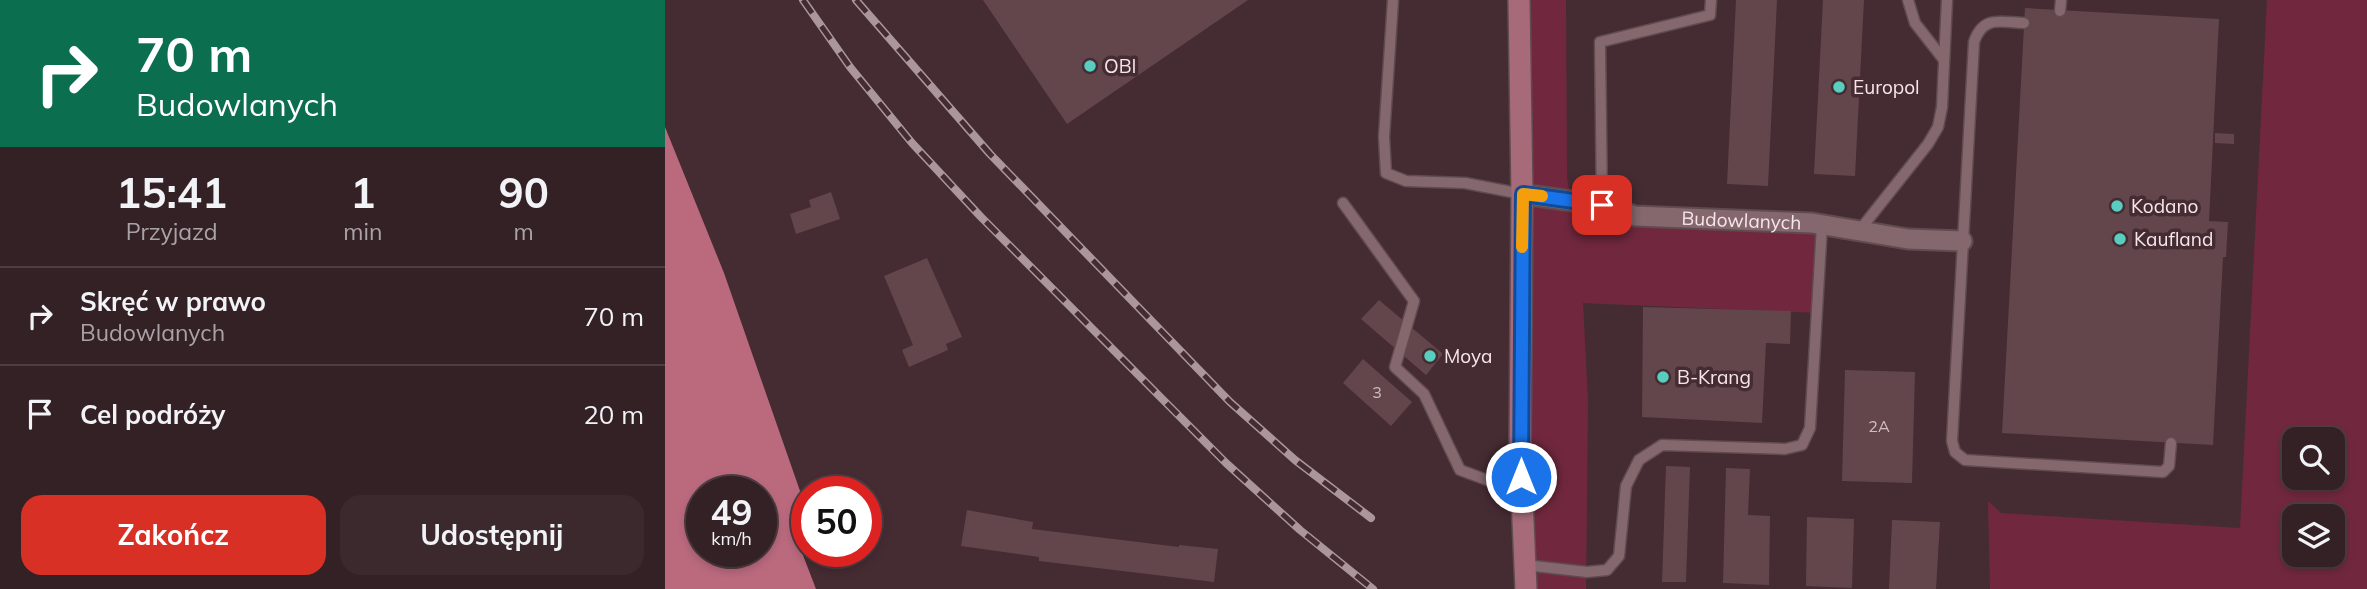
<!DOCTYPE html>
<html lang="pl">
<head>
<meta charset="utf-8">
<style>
	:root { --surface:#342126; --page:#3c292e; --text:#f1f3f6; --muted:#a9a3a7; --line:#4e3e43; --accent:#d93025 }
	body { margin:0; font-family:Mulish,sans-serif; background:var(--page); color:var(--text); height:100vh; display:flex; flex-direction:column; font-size:26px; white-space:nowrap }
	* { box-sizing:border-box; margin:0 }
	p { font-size:23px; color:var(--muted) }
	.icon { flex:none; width:38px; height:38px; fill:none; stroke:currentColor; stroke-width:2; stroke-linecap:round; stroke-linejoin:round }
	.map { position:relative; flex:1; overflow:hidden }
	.drawer { display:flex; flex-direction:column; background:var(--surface); width:665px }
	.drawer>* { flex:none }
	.top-card { background:#0b6e4f; color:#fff; overflow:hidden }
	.buttons { position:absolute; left:1617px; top:427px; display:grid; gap:14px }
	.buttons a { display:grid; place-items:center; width:63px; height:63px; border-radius:14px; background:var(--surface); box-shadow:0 4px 10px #0003,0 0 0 2px var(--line); font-size:35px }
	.speed { position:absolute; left:21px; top:476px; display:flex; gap:14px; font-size:35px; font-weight:700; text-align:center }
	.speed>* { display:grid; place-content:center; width:91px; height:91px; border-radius:50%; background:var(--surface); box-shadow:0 4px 10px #0003,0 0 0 2px var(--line); line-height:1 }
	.speed small { font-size:18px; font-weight:400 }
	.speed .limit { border:10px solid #d22; background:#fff; color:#111 }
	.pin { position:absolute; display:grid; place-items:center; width:60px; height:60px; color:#fff; margin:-30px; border-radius:14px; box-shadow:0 4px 10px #0006 }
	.me { position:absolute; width:77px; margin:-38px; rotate:0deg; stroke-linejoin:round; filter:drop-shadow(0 0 5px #0008) }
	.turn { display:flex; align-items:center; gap:24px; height:147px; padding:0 21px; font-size:32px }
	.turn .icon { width:91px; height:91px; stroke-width:2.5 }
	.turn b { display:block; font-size:49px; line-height:60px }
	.eta { display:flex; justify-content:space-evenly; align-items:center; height:119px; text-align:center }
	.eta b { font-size:42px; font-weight:700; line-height:49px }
	.primary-button { display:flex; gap:14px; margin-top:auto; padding:14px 21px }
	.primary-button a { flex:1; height:80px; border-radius:21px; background:var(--accent); color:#fff; font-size:28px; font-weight:700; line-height:80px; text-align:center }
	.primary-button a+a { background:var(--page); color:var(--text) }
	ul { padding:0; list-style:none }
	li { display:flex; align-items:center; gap:21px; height:98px; padding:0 21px; border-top:2px solid var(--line) }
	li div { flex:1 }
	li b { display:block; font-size:26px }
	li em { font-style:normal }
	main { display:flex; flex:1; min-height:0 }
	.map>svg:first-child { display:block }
	.green { fill:#71283e; fill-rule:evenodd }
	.water { fill:#bb6a7e; fill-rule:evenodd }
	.building { fill:#62464c }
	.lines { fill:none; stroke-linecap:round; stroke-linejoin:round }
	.service-casing { stroke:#604b4f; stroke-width:13 }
	.minor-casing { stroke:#604b4f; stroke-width:23 }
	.secondary-casing { stroke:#604b4f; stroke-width:24 }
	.service { stroke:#85686e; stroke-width:10 }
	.minor { stroke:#85686e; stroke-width:19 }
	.secondary { stroke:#a66a79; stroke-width:21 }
	.rail-casing { stroke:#ab979b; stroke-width:8 }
	.rail { stroke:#452c32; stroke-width:5; stroke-dasharray:16; stroke-linecap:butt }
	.route-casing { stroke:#114b97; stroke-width:18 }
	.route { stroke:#1a73e8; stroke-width:12 }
	.slow { stroke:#f59e0b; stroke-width:12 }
	.poi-dot { fill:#58cec0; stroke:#452c32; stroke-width:2.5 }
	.labels { text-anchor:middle; stroke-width:7; stroke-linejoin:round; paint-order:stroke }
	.number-label { font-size:16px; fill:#d2bec2 }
	.poi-label { font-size:19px; fill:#f7e6e9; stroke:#452c32; text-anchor:start }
	.street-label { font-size:19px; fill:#f7e6e9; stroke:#452c32 }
</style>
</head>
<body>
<main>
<section class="drawer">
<div class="top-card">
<div class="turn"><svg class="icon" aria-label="right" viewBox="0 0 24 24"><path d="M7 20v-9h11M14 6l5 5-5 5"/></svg><div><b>70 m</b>Budowlanych</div></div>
</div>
<div class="eta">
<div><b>15:41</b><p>Przyjazd</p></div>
<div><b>1</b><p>min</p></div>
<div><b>90</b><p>m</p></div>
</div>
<ul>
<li><svg class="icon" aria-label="right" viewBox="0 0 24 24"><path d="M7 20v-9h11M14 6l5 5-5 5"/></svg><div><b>Skręć w prawo</b><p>Budowlanych</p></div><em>70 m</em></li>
<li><svg class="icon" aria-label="arrive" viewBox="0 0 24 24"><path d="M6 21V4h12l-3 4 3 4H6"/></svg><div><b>Cel podróży</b></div><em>20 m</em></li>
</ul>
<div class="primary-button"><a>Zakończ</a><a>Udostępnij</a></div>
</section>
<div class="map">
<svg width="1702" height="589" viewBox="0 0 1702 589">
	<rect width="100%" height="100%" fill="#452c32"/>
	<g class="green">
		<polygon points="856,0 901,0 902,178 906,199 937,205 1157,225 1153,313 918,303 923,402 921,589 861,589"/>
		<path d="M 1602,0 L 1702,0 L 1702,589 L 1325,589 L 1323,501 L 1336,513 L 1575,528 ZM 1629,439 L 1668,439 L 1668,478 L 1629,478 ZM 1629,516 L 1668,516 L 1668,555 L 1629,555 Z"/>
	</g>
	<path class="water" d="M 0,127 L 59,273 L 142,511 L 142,536 L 136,550 L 151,589 L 0,589 ZM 37,492 L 96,492 L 96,551 L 37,551 Z"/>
	<g class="building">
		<polygon points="318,0 583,0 402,124"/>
		<polygon points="1071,0 1112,0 1103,186 1062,184"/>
		<polygon points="1158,0 1199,0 1190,176 1149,174"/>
		<polygon points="1360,8 1554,19 1544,221 1563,222 1561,257 1558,257 1548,445 1337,433"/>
		<polygon points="1550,133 1569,134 1569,144 1550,143"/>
		<polygon points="166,192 175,219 131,234 125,214 146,207 144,200"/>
		<polygon points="262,258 297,337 281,344 283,350 244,367 237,350 248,345 219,276"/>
		<polygon points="714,300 778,354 761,375 696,319"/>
		<polygon points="978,307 1126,311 1125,344 1101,343 1097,423 977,417"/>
		<polygon points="698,359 747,402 726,426 678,383"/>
		<polygon points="1180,370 1250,372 1247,483 1177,481"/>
		<polygon points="1001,466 1025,467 1021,582 997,582"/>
		<polygon points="1061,468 1085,469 1083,515 1105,516 1104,585 1058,583"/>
		<polygon points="302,510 368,522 367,529 514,547 514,545 553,549 549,582 374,561 374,557 296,546"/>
		<polygon points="1142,517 1189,519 1187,588 1141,586"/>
		<polygon points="1227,520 1275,522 1271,589 1224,589"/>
	</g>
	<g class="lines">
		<defs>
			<g id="service">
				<polyline points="728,0 719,137 721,173 741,181 800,183 857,194"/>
				<polyline points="1243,0 1250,23 1279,60"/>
				<polyline points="1395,11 1396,0"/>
				<path d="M 1359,23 C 1336,22 1318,15 1309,42 L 1287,441 L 1290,452 L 1300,460 L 1498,472 L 1504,466 L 1506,443"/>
				<polyline points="678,203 749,301 730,367 759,394 795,470 833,484 856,503"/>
				<polyline points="937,205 935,42 1045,15 1046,0"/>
				<polyline points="1194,231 1263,144 1273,127 1277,107 1282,0"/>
				<polyline points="860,565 922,572 942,570 954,556 961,486 974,460 997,445 1120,449 1137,445 1145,428 1157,225"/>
			</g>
			<g id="minor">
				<path id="s1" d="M 857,194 L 937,205 L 970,216 L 1147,223 L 1243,239 L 1297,241"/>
			</g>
			<polyline id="secondary" points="854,0 857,194 855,452 861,589"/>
		</defs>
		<use href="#service" class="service-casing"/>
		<use href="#minor" class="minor-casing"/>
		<use href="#secondary" class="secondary-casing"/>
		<use href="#service" class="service"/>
		<use href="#minor" class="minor"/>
		<use href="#secondary" class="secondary"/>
		<defs>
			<g id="rail">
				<polyline points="138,0 185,67 247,143 316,217 561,463 635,530 708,589"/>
				<polyline points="191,0 325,154 565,402 630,460 706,518"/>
			</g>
		</defs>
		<use href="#rail" class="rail-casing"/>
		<use href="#rail" class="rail"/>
	</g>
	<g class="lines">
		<defs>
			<polyline id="route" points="856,477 858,194 937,205"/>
		</defs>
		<use href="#route" class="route-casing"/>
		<use href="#route" class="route"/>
		<polyline class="slow" points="857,247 858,194 877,196"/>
	</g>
	<g class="poi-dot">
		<circle cx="425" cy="66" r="7"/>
		<circle cx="1174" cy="87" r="7"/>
		<circle cx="1452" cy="206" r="7"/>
		<circle cx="1455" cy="239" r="7"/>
		<circle cx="765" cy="356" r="7"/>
		<circle cx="998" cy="377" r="7"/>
	</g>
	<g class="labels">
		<g class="number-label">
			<text x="712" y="398">3</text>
			<text x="1214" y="432">2A</text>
		</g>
		<g class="poi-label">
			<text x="439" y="73">OBI</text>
			<text x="1188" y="94">Europol</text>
			<text x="1466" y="213">Kodano</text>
			<text x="1469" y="246">Kaufland</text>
			<text x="779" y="363">Moya</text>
			<text x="1012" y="384">B-Krang</text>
		</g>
		<g class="street-label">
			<text dy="7" stroke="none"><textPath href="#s1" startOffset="222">Budowlanych</textPath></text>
		</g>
	</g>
</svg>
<div class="buttons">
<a><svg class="icon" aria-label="search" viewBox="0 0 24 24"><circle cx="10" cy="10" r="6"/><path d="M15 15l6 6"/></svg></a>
<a><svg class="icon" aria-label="layers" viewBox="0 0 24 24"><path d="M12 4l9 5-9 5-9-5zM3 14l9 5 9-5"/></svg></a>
</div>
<div class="speed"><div>49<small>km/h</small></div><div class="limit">50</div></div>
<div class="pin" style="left:937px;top:205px;background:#d93025"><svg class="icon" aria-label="arrive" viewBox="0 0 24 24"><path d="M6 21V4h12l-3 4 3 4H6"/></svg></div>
<svg class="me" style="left:856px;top:477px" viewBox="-20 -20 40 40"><circle r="17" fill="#1a73e8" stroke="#fff" stroke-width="3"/><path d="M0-11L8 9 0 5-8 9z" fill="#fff"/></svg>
</div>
</main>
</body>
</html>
